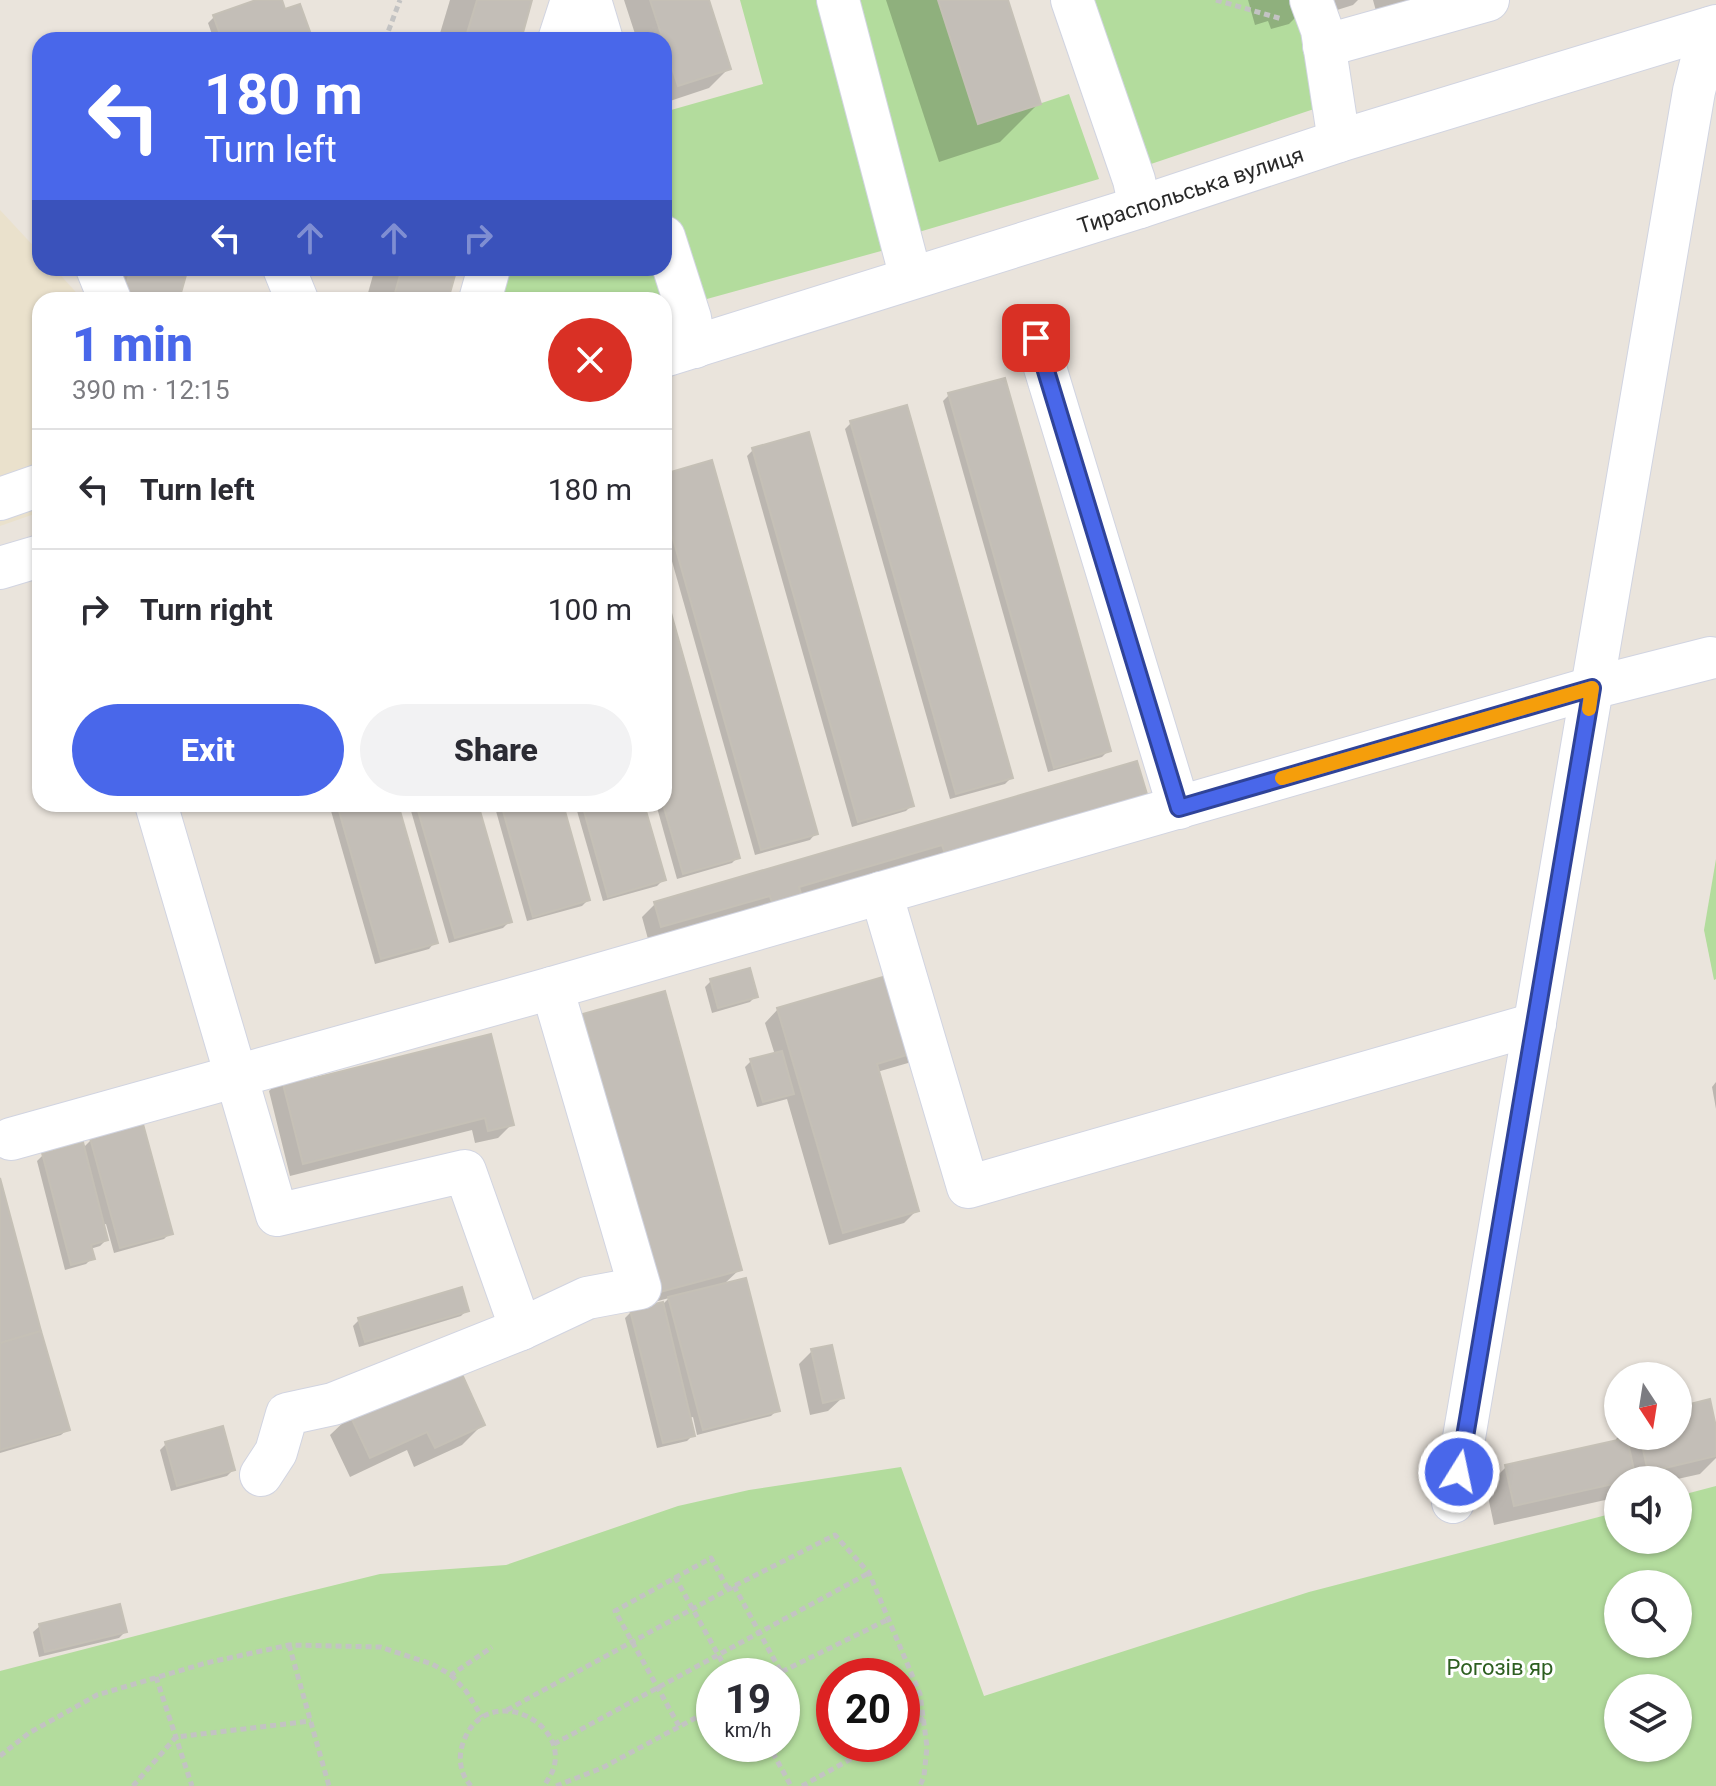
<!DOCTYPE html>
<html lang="en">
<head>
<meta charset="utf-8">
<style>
	:root { --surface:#fff; --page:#f2f2f3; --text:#2b2b33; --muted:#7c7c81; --line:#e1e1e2; --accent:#4967ea }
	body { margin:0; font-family:Roboto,sans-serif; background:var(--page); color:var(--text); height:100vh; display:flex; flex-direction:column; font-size:30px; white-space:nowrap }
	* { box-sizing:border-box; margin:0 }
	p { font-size:26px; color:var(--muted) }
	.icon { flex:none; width:44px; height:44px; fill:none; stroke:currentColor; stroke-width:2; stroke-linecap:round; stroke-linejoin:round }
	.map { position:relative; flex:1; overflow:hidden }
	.panel { position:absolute; left:32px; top:292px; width:640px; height:520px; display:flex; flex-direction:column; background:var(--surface); border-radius:24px; box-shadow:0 2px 6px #0004 }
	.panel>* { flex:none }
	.banner { position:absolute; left:32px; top:32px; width:640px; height:244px; border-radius:24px; box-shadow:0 2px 6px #0004; background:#4967ea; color:#fff; overflow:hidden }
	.needle { width:52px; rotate:168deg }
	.buttons { position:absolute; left:1604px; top:1362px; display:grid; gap:16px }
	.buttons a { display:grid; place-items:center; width:88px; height:88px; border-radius:50%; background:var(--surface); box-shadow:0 2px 6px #0004; font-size:40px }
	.speed { position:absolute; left:696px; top:1658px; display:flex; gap:16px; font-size:40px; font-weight:700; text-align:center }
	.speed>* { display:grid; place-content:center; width:104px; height:104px; border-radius:50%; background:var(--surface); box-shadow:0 2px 6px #0004; line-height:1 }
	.speed small { font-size:20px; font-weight:400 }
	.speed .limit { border:12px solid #d22; background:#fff; color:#111 }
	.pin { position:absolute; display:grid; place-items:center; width:68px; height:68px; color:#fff; margin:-34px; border-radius:16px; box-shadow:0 4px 12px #0006 }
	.me { position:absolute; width:88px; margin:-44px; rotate:10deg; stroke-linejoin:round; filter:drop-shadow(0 0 6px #0008) }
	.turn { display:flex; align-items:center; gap:28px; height:168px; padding:0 40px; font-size:36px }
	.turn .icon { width:104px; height:104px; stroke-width:2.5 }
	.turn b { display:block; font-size:56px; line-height:68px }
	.lanes { display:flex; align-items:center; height:76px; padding:0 40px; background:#0003; justify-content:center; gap:40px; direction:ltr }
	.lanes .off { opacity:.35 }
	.round { display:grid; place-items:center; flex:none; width:84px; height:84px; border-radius:42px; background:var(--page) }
	.summary { display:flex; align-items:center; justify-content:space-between; height:136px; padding:0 40px }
	h1 { font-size:48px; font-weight:800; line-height:60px; color:var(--accent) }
	.button { display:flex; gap:16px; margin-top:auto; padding:16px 40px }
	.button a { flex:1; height:92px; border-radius:48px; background:var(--accent); color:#fff; font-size:32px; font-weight:800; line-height:92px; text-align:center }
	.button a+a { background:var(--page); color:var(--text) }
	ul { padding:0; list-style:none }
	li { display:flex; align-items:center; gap:24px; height:120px; padding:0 40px; border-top:2px solid var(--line) }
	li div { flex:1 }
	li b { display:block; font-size:30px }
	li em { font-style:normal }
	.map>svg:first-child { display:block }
	.education { fill:#eae1cc }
	.green { fill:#b3dc9d; fill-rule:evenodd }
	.shadow { fill:#0003 }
	.building { fill:#c3beb7; stroke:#c5c0b6; stroke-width:2 }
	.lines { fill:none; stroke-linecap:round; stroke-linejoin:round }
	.minor-casing { stroke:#d1d4e1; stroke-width:44 }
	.path { stroke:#c3c3c3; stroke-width:5; stroke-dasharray:6 4; stroke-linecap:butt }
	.minor { stroke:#fff; stroke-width:42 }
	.route-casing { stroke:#2f4398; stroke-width:20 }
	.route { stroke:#4967ea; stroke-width:14 }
	.slow { stroke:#f59e0b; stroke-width:14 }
	.labels { text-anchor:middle; stroke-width:6; stroke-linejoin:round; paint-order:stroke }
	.street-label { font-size:22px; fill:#292929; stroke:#fff }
	.park-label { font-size:22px; fill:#2d5f20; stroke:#fff }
</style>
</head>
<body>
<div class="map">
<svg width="1716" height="1786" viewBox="0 0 1716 1786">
	<rect width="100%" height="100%" fill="#eae4dc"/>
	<polygon class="education" points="0,210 40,253 40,268 54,268 83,300 40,300 40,512 0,526"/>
	<g class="green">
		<polygon points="740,0 823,0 892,248 696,302 664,187 664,112 763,84"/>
		<polygon points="848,0 938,0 978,124 1069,94 1099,179 912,234"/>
		<polygon points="1092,0 1300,0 1320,107 1145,166"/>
		<polygon points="504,268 663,268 678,312 664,317 664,300 493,300"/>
		<polygon points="1716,859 1716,979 1714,980 1704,930"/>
		<path d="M 901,1467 L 984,1696 L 1309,1592 L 1618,1512 L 1618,1540 L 1678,1540 L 1678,1496 L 1716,1486 L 1716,1786 L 0,1786 L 0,1671 L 282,1598 L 380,1574 L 506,1565 L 678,1506 L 749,1490 ZM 1618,1584 L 1678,1584 L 1678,1644 L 1618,1644 ZM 714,1676 L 782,1676 L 782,1744 L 714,1744 ZM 834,1676 L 902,1676 L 902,1744 L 834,1744 ZM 1678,1688 L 1678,1748 L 1618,1748 L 1618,1688 Z"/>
	</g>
	<g class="shadow">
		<polygon points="262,0 280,0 284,12 311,40 214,40 208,23 214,17"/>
		<polygon points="450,0 530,0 519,40 438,40"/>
		<polygon points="624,0 706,0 729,68 709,88 664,103 664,40 637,40"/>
		<polygon points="886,0 1006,0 1039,103 1000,142 939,162"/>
		<polygon points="1248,0 1332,0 1305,8 1289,24 1271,29 1268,21 1255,25"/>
		<polygon points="1334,0 1358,0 1353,5 1337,10"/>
		<polygon points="1373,0 1421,0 1376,11"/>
		<polygon points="93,268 186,268 177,300 84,300"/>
		<polygon points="375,268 455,268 446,300 366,300"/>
		<polygon points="949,395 1108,751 1102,757 1048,772 943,401"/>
		<polygon points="851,423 1011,778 1005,784 950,799 845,429"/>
		<polygon points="753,450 912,805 906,811 852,827 747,456"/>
		<polygon points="664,476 816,833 810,840 755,855 664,533"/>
		<polygon points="1136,763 935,875 929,857 648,939 642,917 655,904"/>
		<polygon points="329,804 396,804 435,942 429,949 375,964"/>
		<polygon points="409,804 476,804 509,922 503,928 449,943"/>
		<polygon points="494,804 561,804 588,900 582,906 527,921"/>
		<polygon points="575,804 642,804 663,880 657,886 603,901"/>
		<polygon points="656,804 664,804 738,857 732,863 677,879"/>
		<polygon points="711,981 756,996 750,1002 712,1013 705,987"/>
		<polygon points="778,1009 921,1050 908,1063 877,1072 917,1210 904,1223 829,1245 787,1099 757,1107 745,1067 751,1061 775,1055 765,1023"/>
		<polygon points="584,1016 740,1269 723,1285 777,1410 771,1416 697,1435 693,1417 689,1418 693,1435 687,1441 657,1448 625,1318 631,1312 663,1304 669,1298 647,1304 571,1029"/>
		<polygon points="490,1037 512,1124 498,1138 475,1143 472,1130 290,1176 269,1091 282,1078 306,1082"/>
		<polygon points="1716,1082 1716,1109 1712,1087"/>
		<polygon points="91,1140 170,1233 164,1239 114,1253 106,1224 102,1225 106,1240 100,1246 90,1249 92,1258 86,1264 65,1270 37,1161 43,1155 83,1148"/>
		<polygon points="0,1186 68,1429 61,1435 0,1453"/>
		<polygon points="467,1310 461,1316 359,1347 353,1326 359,1320"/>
		<polygon points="812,1351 842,1398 828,1411 810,1415 799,1364"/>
		<polygon points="1678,1409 1716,1431 1716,1458 1700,1474 1673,1480 1618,1480 1618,1494 1614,1498 1494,1525 1486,1487 1506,1467 1617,1442 1616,1439 1619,1436 1678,1436"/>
		<polygon points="351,1415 482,1425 462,1445 414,1467 407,1450 350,1477 330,1435"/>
		<polygon points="166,1444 233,1470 227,1476 171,1491 160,1450"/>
		<polygon points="40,1626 125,1632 119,1638 39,1657 33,1632"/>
	</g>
	<g class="building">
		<polygon points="256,0 282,0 285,9 300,4 313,40 242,40 241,37 234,40 222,40 213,15"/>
		<polygon points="477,0 532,0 521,40 465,40"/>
		<polygon points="650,0 709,0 731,69 678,86"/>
		<polygon points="938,0 1008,0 1041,104 978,124"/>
		<polygon points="131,268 188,268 179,300 137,300 123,296"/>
		<polygon points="402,268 457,268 448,300 393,300"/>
		<polygon points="1005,378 1111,751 1054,768 948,393"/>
		<polygon points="907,405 1013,778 956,794 850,421"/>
		<polygon points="809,432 914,806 858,822 752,448"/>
		<polygon points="712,460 818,834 761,850 664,507 664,474"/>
		<polygon points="664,588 740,858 683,874 663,804"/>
		<polygon points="1137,761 1150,804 948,863 942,845 799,887 806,909 776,918 770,896 661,927 654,902"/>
		<polygon points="337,804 398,804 438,943 381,959"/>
		<polygon points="416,804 478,804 512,922 455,938"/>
		<polygon points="501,804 563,804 590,900 533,917"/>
		<polygon points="582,804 644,804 666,880 608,897"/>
		<polygon points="750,968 758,997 718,1008 710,979"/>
		<polygon points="900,972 923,1050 877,1064 919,1211 843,1233 777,1008"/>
		<polygon points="665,991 742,1270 660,1292 583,1014"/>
		<polygon points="491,1034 514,1125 488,1131 485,1118 303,1164 281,1076 305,1070 307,1080"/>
		<polygon points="782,1051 794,1094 763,1102 750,1059"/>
		<polygon points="143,1124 173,1234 120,1248 90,1138"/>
		<polygon points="83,1142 108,1240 91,1245 95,1259 71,1265 42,1153"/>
		<polygon points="0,1178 41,1331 0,1343"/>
		<polygon points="746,1278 780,1411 703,1430 668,1297"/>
		<polygon points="462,1287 469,1311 365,1342 358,1318"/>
		<polygon points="663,1302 695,1436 663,1443 630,1310"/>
		<polygon points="41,1331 70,1430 0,1450 0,1343"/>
		<polygon points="832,1345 844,1398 823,1403 811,1349"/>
		<polygon points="461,1372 485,1425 435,1448 427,1432 370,1458 349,1413"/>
		<polygon points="1710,1399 1716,1427 1716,1456 1648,1472 1640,1436 1678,1436 1678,1407"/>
		<polygon points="223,1426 235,1470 177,1486 165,1442"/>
		<polygon points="1627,1438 1636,1479 1618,1480 1618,1483 1514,1506 1505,1465"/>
		<polygon points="120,1604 127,1632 45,1652 39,1624"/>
	</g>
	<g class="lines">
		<defs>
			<g id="minor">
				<polyline points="590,0 602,40"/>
				<polyline points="838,0 911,278"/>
				<polyline points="1072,0 1134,180 1140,207"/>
				<polyline points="1311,0 1322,30 1339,141"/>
				<polyline points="559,40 572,0"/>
				<polyline points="1324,46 1488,0"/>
				<polyline points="664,237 690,318 695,347"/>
				<polyline points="97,268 110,300"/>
				<polyline points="284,268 297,300"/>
				<polyline points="480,300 489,268"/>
				<polyline points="1036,338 1179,808"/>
				<path id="s1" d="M 664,356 L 1140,207 L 1339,141 L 1716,26"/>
				<polyline points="0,499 40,485"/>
				<polyline points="0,568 40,556"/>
				<polyline points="156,804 277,1215 465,1171 521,1329 333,1404 287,1414 276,1452 261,1475"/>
				<polyline points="881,893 968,1187 1535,1024"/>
				<polyline points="11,1139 552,988 1592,688 1710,658"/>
				<polyline points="521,1329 587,1298 640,1288 552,988"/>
				<polyline points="1453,1502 1694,91 1710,28"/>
			</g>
		</defs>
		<use href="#minor" class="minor-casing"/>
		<g class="path">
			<polyline points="1216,0 1282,19"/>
			<polyline points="385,40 400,0"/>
			<polyline points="675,1577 730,1676"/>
			<polyline points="734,1586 781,1672"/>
			<polyline points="289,1645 329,1786"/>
			<polyline points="451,1675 466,1691 482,1717"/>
			<polyline points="773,1676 889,1619"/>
			<polyline points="156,1677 192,1786"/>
			<polyline points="507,1710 740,1583 835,1535 869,1573 920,1694 927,1747 924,1776 920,1786"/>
			<polyline points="679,1726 615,1611 711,1558 728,1589"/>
			<polyline points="902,1731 924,1718"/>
			<polyline points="554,1744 869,1573"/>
			<polyline points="768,1744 791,1786"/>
			<polyline points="0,1756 29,1733 97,1695 206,1663 289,1645 380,1647 432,1664 451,1675 492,1647"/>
			<polyline points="133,1786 176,1737 311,1721"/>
			<path d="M 471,1786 C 461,1775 458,1760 462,1746 C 482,1679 571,1720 553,1770 C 551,1775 547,1781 544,1786"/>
			<polyline points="556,1786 602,1768 714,1708"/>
			<polyline points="802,1786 878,1744"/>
		</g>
		<use href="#minor" class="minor"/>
	</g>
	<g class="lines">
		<defs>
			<polyline id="route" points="1036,338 1179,808 1592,688 1459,1472"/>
		</defs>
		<use href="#route" class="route-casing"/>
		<use href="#route" class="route"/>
		<polyline class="slow" points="1282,778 1592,688 1589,709"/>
	</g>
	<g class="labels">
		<g class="street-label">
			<text dy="8" stroke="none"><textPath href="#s1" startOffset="552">Тираспольська вулиця</textPath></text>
		</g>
		<g class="park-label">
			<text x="1500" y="1675">Рогозів яр</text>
		</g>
	</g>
</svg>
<div class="buttons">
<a><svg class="needle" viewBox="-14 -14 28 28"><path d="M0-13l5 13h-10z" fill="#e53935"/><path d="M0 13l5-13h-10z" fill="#7c7c81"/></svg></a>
<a><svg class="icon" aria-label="sound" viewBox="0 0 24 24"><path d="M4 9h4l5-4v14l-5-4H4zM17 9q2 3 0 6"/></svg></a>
<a><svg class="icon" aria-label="search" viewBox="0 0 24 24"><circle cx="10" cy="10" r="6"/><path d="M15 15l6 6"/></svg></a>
<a><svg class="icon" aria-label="layers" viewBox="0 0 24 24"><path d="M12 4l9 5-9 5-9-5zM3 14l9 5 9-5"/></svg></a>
</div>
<div class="speed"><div>19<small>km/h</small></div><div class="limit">20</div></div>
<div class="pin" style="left:1036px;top:338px;background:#d93025"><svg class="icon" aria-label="arrive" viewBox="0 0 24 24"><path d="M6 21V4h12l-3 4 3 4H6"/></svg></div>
<svg class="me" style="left:1459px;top:1472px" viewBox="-20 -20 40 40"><circle r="17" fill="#4967ea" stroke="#fff" stroke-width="3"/><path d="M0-11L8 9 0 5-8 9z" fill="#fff"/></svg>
<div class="banner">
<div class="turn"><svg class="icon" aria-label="left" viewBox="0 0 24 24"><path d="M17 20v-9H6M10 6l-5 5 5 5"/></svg><div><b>180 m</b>Turn left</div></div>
<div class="lanes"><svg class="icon" aria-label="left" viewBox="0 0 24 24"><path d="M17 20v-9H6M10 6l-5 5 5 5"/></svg><svg class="icon off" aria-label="ahead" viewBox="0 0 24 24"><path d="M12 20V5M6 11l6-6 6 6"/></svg><svg class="icon off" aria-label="ahead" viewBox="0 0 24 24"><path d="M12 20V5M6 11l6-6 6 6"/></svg><svg class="icon off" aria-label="right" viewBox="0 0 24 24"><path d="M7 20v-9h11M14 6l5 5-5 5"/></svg></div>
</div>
<section class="panel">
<div class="summary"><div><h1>1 min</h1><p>390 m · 12:15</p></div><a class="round" style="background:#d93025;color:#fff"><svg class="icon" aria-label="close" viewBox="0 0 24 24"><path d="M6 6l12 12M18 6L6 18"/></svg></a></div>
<ul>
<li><svg class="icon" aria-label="left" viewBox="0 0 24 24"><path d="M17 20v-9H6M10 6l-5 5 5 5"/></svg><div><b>Turn left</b></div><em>180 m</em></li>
<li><svg class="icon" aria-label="right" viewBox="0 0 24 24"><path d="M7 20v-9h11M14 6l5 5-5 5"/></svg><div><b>Turn right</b></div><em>100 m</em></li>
</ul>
<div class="button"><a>Exit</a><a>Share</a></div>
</section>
</div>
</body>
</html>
